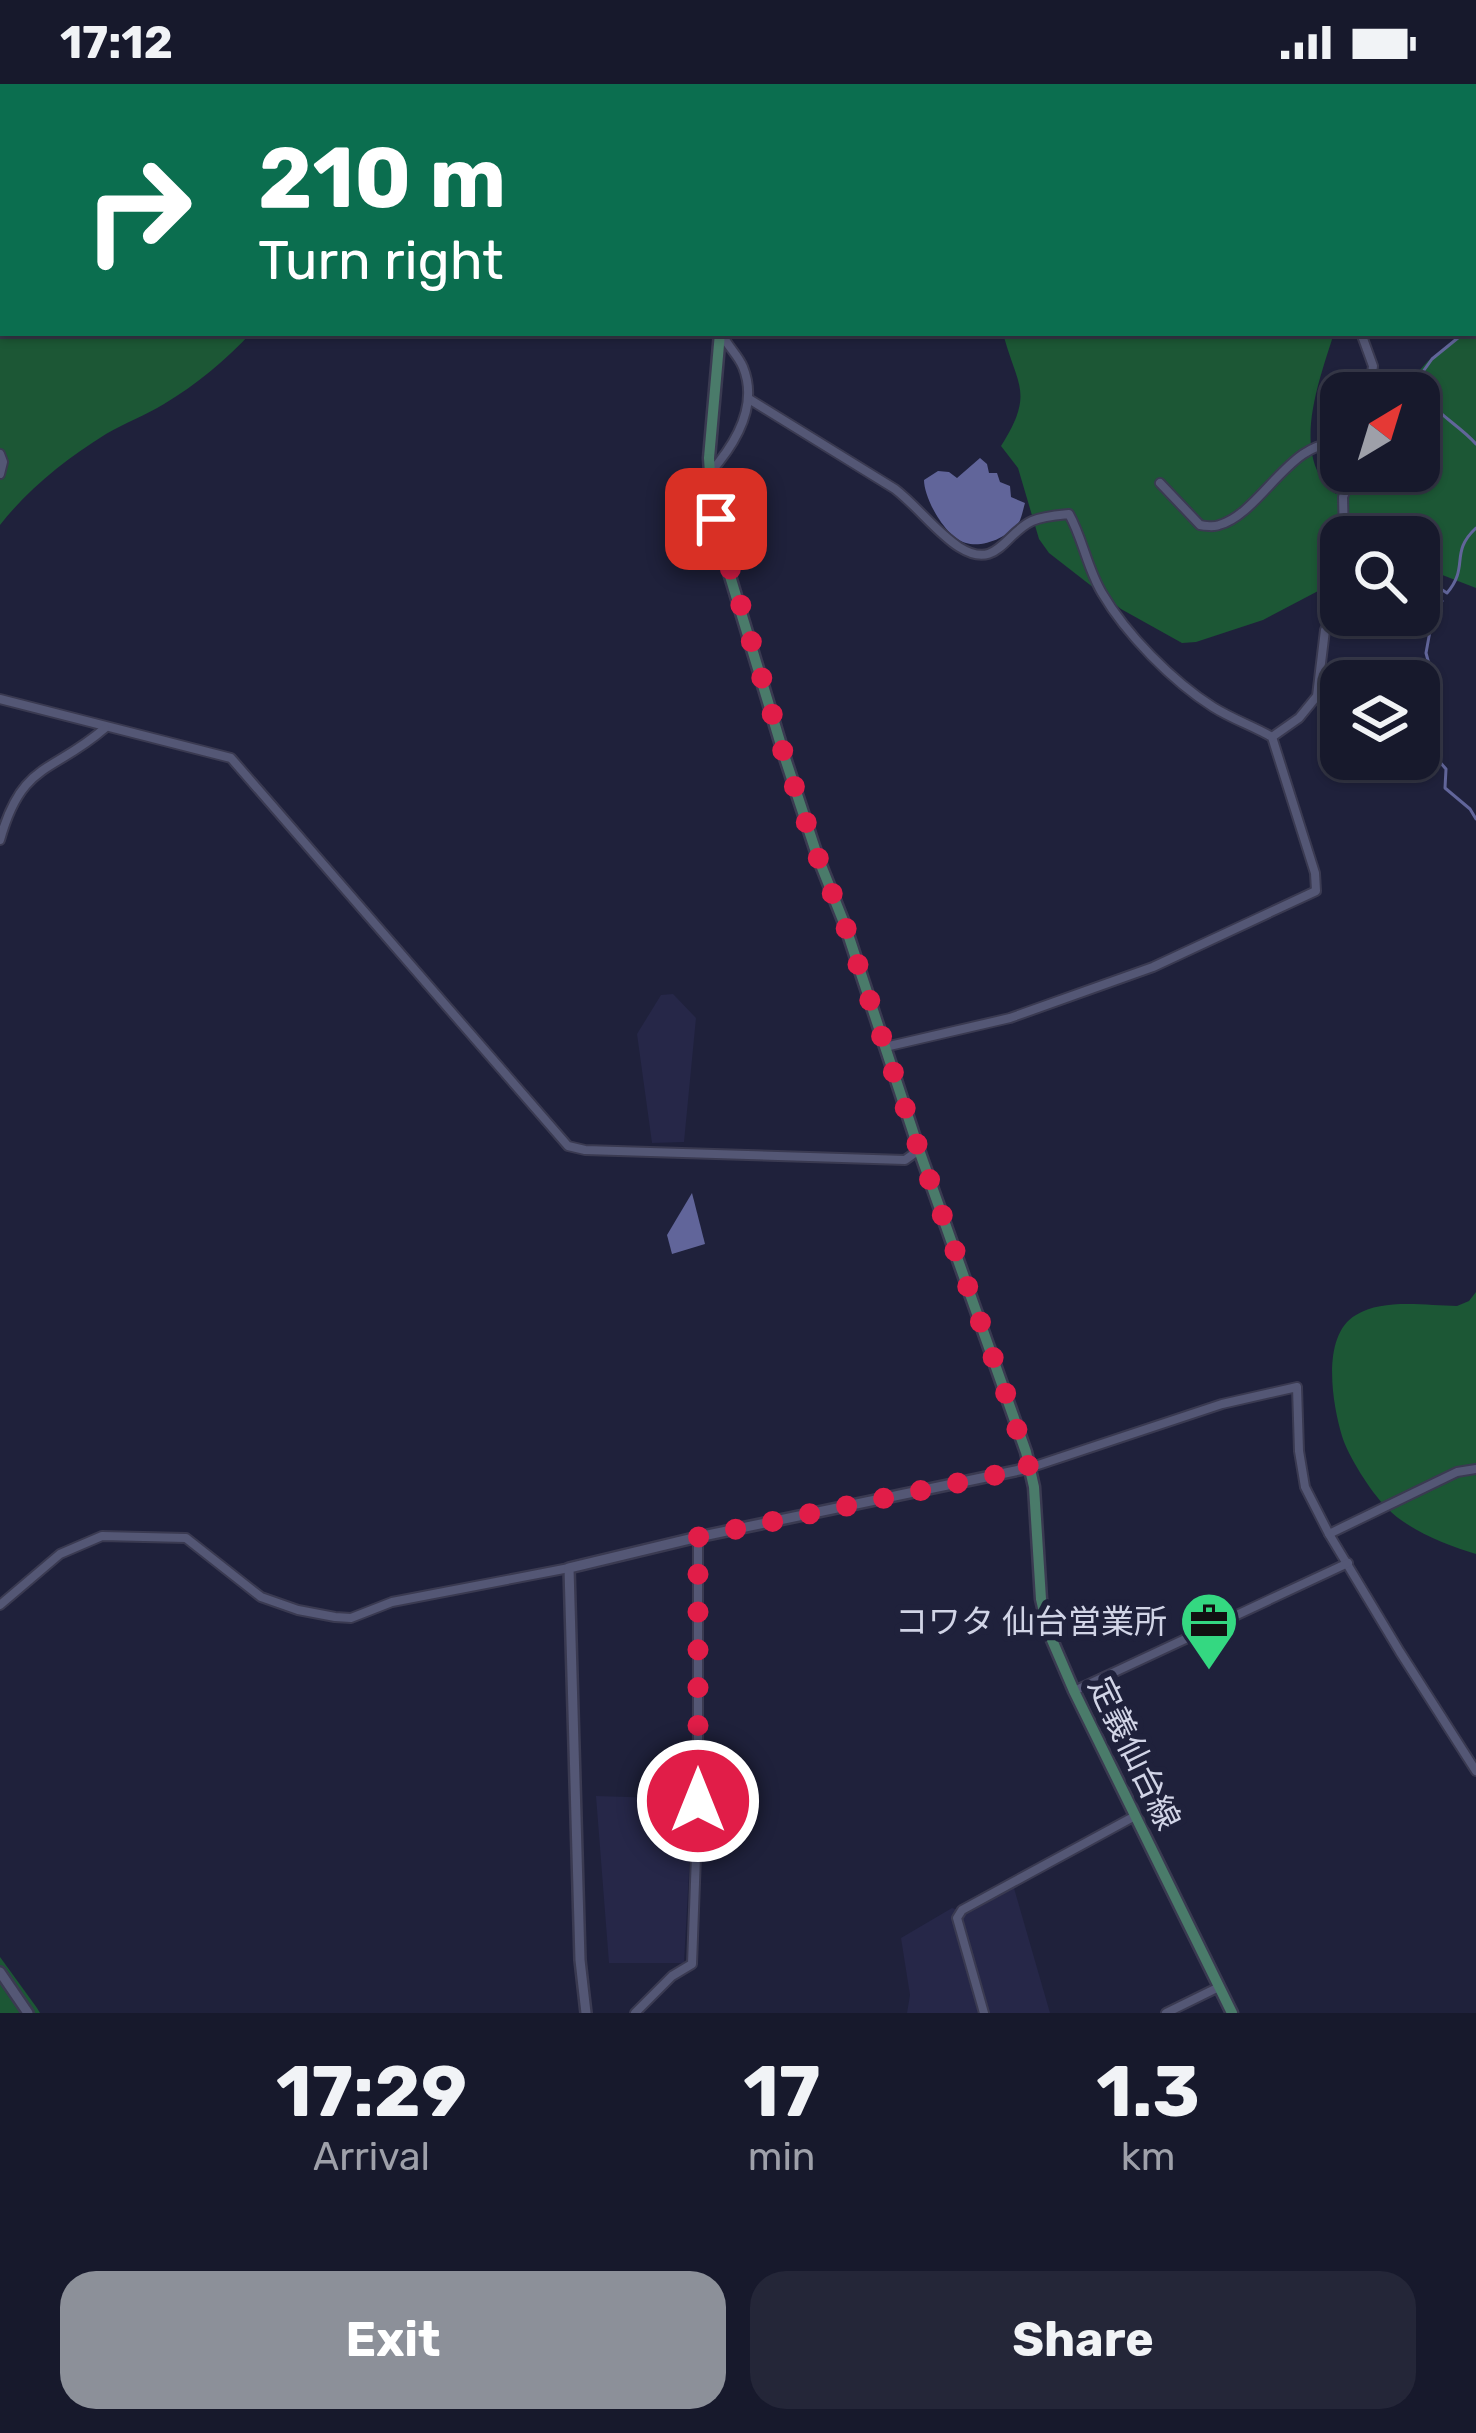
<!DOCTYPE html>
<html lang="en">
<head>
<meta charset="utf-8">
<style>
	:root { --surface:#17192c; --page:#242638; --text:#f1f3f6; --muted:#9ea0a9; --line:#363848; --accent:#8c9099 }
	body { margin:0; font-family:Rubik,"Noto Sans JP",sans-serif; background:var(--page); color:var(--text); height:100vh; display:flex; flex-direction:column; font-size:45px; white-space:nowrap }
	* { box-sizing:border-box; margin:0 }
	p { font-size:39px; color:var(--muted) }
	.icon { flex:none; width:66px; height:66px; fill:none; stroke:currentColor; stroke-width:2; stroke-linecap:round; stroke-linejoin:round }
	.map { position:relative; height:1929px; overflow:hidden }
	.details { display:flex; flex-direction:column; background:var(--surface); flex:1 }
	.details>* { flex:none }
	.banner { position:absolute; left:0px; top:0px; width:1476px; height:252px; box-shadow:0 3px 9px #0004,0 0 0 3px var(--line); background:#0b6e4f; color:#fff; overflow:hidden }
	.needle { width:78px; rotate:38deg }
	.controls { position:absolute; left:1320px; top:288px; display:grid; gap:24px }
	.controls a { display:grid; place-items:center; width:120px; height:120px; border-radius:24px; background:var(--surface); box-shadow:0 3px 9px #0004,0 0 0 3px var(--line); font-size:60px }
	.pin { position:absolute; display:grid; place-items:center; width:102px; height:102px; color:#fff; margin:-51px; border-radius:24px; box-shadow:0 6px 18px #0006 }
	.me { position:absolute; width:132px; margin:-66px; rotate:0deg; stroke-linejoin:round; filter:drop-shadow(0 0 9px #0008) }
	.turn { display:flex; align-items:center; gap:42px; height:252px; padding:0 60px; font-size:54px }
	.turn .icon { width:156px; height:156px; stroke-width:2.5 }
	.turn b { display:block; font-size:84px; line-height:102px }
	.eta { display:flex; justify-content:space-evenly; align-items:center; height:204px; text-align:center }
	.eta b { font-size:72px; font-weight:700; line-height:84px }
	.button { display:flex; gap:24px; margin-top:auto; padding:24px 60px }
	.button a { flex:1; height:138px; border-radius:36px; background:var(--accent); color:#fff; font-size:48px; font-weight:700; line-height:138px; text-align:center }
	.button a+a { background:var(--page); color:var(--text) }
	.status { display:flex; justify-content:space-between; align-items:center; height:84px; padding:0 60px; background:var(--surface); direction:ltr }
	.status svg { height:33px; fill:currentColor }
	.map>svg:first-child { display:block }
	.built { fill:#262748 }
	.forest { fill:#1c5735 }
	.water { fill:#61659a }
	.lines { fill:none; stroke-linecap:round; stroke-linejoin:round }
	.stream { stroke:#61659a; stroke-width:3 }
	.minor-casing { stroke:#3a3a51; stroke-width:12 }
	.tertiary-casing { stroke:#3a3a51; stroke-width:14 }
	.primary-casing { stroke:#3a3a51; stroke-width:15 }
	.minor { stroke:#545775; stroke-width:8 }
	.tertiary { stroke:#545775; stroke-width:9 }
	.primary { stroke:#4a7b6a; stroke-width:10 }
	.route { stroke:#e11d48; stroke-width:21; stroke-dasharray:0 37.8 }
	.labels { text-anchor:middle; stroke-width:12; stroke-linejoin:round; paint-order:stroke }
	.poi-label { font-size:33px; fill:#d1d4e6; stroke:#1f213b; text-anchor:end }
	.street-label { font-size:33px; fill:#d1d4e6; stroke:#1f213b }
</style>
</head>
<body>
<div class="status"><b>17:12</b><svg viewBox="0 0 49 12"><path d="M0 12V9h3v3zM5 12V6h3v6zM10 12V3h3v9zM15 12V0h3v12zM26 1h20v11H26zM47 4h2v5h-2z"/></svg></div>
<div class="map">
<svg width="1476" height="1929" viewBox="0 0 1476 1929">
	<rect width="100%" height="100%" fill="#1f213b"/>
	<g class="built">
		<polygon points="673,910 696,934 684,1058 652,1059 637,950 661,911"/>
		<polygon points="596,1712 693,1715 684,1879 609,1879"/>
		<polygon points="1014,1804 1050,1929 907,1929 910,1911 901,1854 952,1824 968,1829"/>
	</g>
	<g class="forest">
		<polygon points="182,0 379,0 376,3 183,3"/>
		<polygon points="899,0 1232,0 1238,3 899,3"/>
		<path d="M 3,139 L 3,249 L 251,249 C 226,276 196,301 164,320 C 146,331 125,339 106,350 C 66,375 29,404 0,441 L 0,141 Z"/>
		<path d="M 1476,237 L 1476,504 L 1419,482 L 1419,453 L 1341,453 L 1341,495 L 1263,536 L 1196,558 L 1182,559 L 1121,525 L 1049,469 L 1039,455 L 1018,384 L 1001,362 C 1035,308 1017,303 1003,249 L 1334,249 C 1320,295 1288,374 1336,410 L 1350,387 L 1419,387 L 1419,309 L 1399,309 L 1428,277 L 1462,249 L 1473,249 L 1473,240 Z"/>
		<path d="M 1476,1208 L 1476,1470 C 1448,1462 1406,1445 1386,1423 C 1371,1408 1348,1372 1342,1352 C 1332,1319 1321,1251 1356,1231 C 1384,1214 1426,1222 1457,1222 L 1469,1217 Z"/>
		<polygon points="0,1873 37,1924 40,1929 0,1929"/>
	</g>
	<g class="water">
		<path d="M 980,374 L 987,380 L 989,389 L 997,389 L 1000,398 L 1010,402 L 1011,413 L 1025,419 C 1024,422 1021,436 1019,438 C 1009,453 983,464 966,459 C 946,454 924,415 924,396 L 938,387 L 949,388 L 957,394 Z"/>
		<polygon points="692,1109 705,1160 672,1170 667,1151"/>
	</g>
	<g class="lines">
		<g class="stream">
			<polyline points="1473,242 1476,239"/>
			<path d="M 1464,249 L 1432,275 L 1417,296 C 1424,324 1458,339 1476,360"/>
			<path d="M 1436,527 L 1442,517 L 1426,500 L 1430,498 L 1447,509 C 1470,482 1449,469 1476,444"/>
			<polyline points="1432,536 1426,569 1441,624 1428,654 1431,668 1446,685 1445,704 1470,725 1476,735"/>
		</g>
		<defs>
			<g id="minor">
				<polyline points="1391,3 1392,0"/>
				<polyline points="1361,249 1373,282 1369,309"/>
				<path d="M 749,315 L 895,405 C 918,423 936,448 959,463 C 997,487 1004,450 1032,437 C 1043,432 1058,431 1069,430 C 1083,455 1087,484 1102,509 C 1126,550 1172,597 1213,623 C 1232,635 1253,642 1272,653 L 1315,789 L 1316,807 L 1153,883 L 1010,934 L 885,963"/>
				<polyline points="0,370 3,378 0,390"/>
				<path d="M 709,390 C 734,362 759,322 743,283 C 738,271 728,263 722,250"/>
				<path d="M 1160,399 L 1200,441 C 1204,442 1215,443 1219,441 C 1261,430 1293,350 1341,361"/>
				<polyline points="1344,453 1343,413 1353,387"/>
				<polyline points="1419,525 1434,531"/>
				<polyline points="0,615 231,674 568,1062 585,1066 905,1076 919,1066"/>
				<polyline points="1272,653 1299,634 1317,612 1325,546 1341,514"/>
				<path d="M 0,756 C 22,677 52,690 105,644"/>
				<polyline points="1029,1384 1222,1320 1297,1303 1299,1367 1305,1403 1329,1450 1400,1568 1476,1687"/>
				<polyline points="1329,1450 1457,1388 1476,1385"/>
				<polyline points="0,1521 60,1470 102,1452 186,1454 261,1513 298,1526 335,1533 351,1534 392,1518 569,1484"/>
				<polyline points="1074,1607 1348,1479"/>
				<polyline points="635,1929 672,1892 692,1880 698,1717 698,1453"/>
				<polyline points="984,1929 957,1834 962,1826 1135,1732"/>
				<polyline points="1166,1929 1219,1903"/>
			</g>
			<g id="tertiary">
				<polyline points="0,1888 28,1929"/>
				<polyline points="586,1929 580,1876 569,1484 698,1453 1029,1384"/>
			</g>
			<g id="primary">
				<polyline points="644,0 645,3"/>
				<polyline points="720,249 709,374 712,420 724,472 784,671 817,771 846,844 919,1066 1026,1368 1034,1403 1041,1515 1049,1549 1074,1607 1232,1929"/>
			</g>
		</defs>
		<use href="#minor" class="minor-casing"/>
		<use href="#tertiary" class="tertiary-casing"/>
		<use href="#primary" class="primary-casing"/>
		<use href="#minor" class="minor"/>
		<use href="#tertiary" class="tertiary"/>
		<use href="#primary" class="primary"/>
	</g>
	<g class="lines">
		<polyline class="route" points="698,1717 698,1453 1029,1384 1004,1304 919,1066 846,844 817,771 784,671 716,435"/>
	</g>
	<defs>
		<symbol id="office-pin" viewBox="-11 -11 22 30"><path d="M0 17L-7.5 6A9.5 9.5 0 1 1 7.5 6Z" fill="#34d881" stroke="#1f213b"/><path d="M-6-3h4V-5.5h4V-3h4V5H-6ZM-1-4.5V-3h2v-1.5ZM-6 0V1H6V0Z" fill="#111"/></symbol>
	</defs>
	<g fill-rule="evenodd">
		<use href="#office-pin" x="1176" y="1504" width="66" height="90"/>
	</g>
	<g class="labels">
		<g class="poi-label">
			<text x="1167" y="1549">コワタ 仙台営業所</text>
		</g>
		<g class="street-label">
			<text transform="translate(1135 1669) rotate(64)" y="12">定義仙台線</text>
		</g>
	</g>
</svg>
<div class="controls">
<a><svg class="needle" viewBox="-14 -14 28 28"><path d="M0-13l5 13h-10z" fill="#e53935"/><path d="M0 13l5-13h-10z" fill="#9ea0a9"/></svg></a>
<a><svg class="icon" aria-label="search" viewBox="0 0 24 24"><circle cx="10" cy="10" r="6"/><path d="M15 15l6 6"/></svg></a>
<a><svg class="icon" aria-label="layers" viewBox="0 0 24 24"><path d="M12 4l9 5-9 5-9-5zM3 14l9 5 9-5"/></svg></a>
</div>
<div class="pin" style="left:716px;top:435px;background:#d93025"><svg class="icon" aria-label="arrive" viewBox="0 0 24 24"><path d="M6 21V4h12l-3 4 3 4H6"/></svg></div>
<svg class="me" style="left:698px;top:1717px" viewBox="-20 -20 40 40"><circle r="17" fill="#e11d48" stroke="#fff" stroke-width="3"/><path d="M0-11L8 9 0 5-8 9z" fill="#fff"/></svg>
<div class="banner">
<div class="turn"><svg class="icon" aria-label="right" viewBox="0 0 24 24"><path d="M7 20v-9h11M14 6l5 5-5 5"/></svg><div><b>210 m</b>Turn right</div></div>
</div>
</div>
<section class="details">
<div class="eta">
<div><b>17:29</b><p>Arrival</p></div>
<div><b>17</b><p>min</p></div>
<div><b>1.3</b><p>km</p></div>
</div>
<div class="button"><a>Exit</a><a>Share</a></div>
</section>
</body>
</html>
